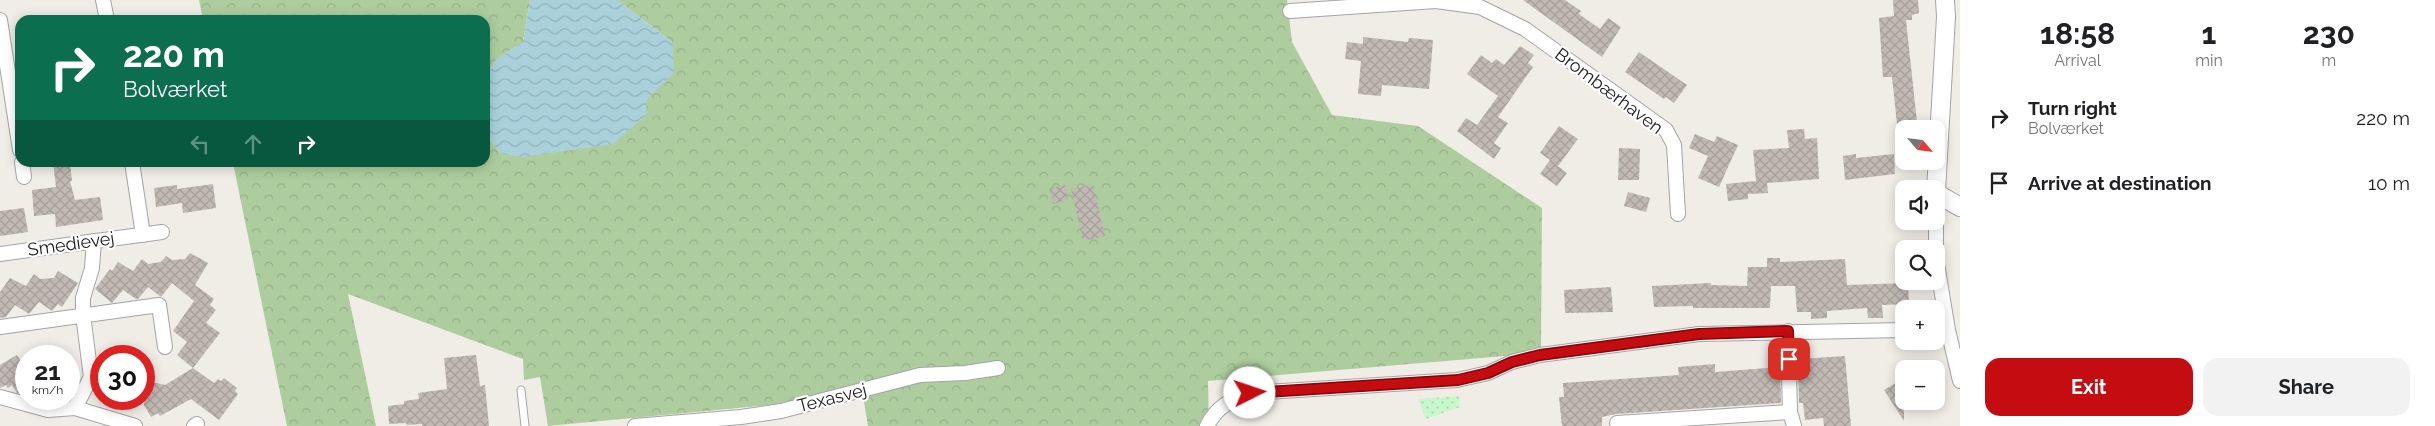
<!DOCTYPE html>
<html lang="en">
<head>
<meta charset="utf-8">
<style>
	:root { --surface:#fff; --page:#f2f2f2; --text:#202124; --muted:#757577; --accent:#c50c11 }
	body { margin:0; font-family:Raleway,sans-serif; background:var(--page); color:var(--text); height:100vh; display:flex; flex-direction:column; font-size:19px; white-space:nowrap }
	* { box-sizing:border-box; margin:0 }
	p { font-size:16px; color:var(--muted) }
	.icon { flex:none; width:28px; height:28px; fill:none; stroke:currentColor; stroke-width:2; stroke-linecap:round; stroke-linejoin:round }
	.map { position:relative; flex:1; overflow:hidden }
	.sheet { display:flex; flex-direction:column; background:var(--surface); width:475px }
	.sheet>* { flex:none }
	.banner { position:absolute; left:15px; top:15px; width:475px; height:152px; border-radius:15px; box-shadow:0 2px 12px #0003; background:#0b6e4f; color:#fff; overflow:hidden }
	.needle { width:32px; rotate:118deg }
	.controls { position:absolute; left:1895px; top:120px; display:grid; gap:10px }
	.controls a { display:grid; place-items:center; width:50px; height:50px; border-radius:10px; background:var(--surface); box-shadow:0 2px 12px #0003; font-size:25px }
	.speed { position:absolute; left:15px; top:345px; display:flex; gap:10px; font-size:25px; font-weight:700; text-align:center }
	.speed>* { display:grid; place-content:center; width:65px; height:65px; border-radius:50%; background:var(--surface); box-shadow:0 2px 12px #0003; line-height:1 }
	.speed small { font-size:12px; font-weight:400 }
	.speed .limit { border:8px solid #d22; background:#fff; color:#111 }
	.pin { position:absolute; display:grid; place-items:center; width:42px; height:42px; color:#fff; margin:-21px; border-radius:10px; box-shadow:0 2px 8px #0006 }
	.me { position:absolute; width:55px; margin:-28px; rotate:86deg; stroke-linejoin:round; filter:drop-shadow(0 0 4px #0008) }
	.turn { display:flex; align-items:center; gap:18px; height:105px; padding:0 25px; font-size:22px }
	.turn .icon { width:65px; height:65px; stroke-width:2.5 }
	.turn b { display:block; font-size:35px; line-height:42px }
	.lanes { display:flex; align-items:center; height:48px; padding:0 25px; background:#0003; justify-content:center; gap:25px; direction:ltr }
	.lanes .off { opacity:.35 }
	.eta { display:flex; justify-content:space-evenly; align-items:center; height:85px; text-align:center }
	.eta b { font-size:30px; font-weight:700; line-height:35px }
	.action { display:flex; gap:10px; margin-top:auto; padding:10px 25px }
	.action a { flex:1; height:58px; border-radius:15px; background:var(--accent); color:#fff; font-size:20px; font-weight:700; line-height:58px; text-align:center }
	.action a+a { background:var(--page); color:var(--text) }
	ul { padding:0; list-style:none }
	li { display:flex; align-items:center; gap:15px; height:65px; padding:0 25px }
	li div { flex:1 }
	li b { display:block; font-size:19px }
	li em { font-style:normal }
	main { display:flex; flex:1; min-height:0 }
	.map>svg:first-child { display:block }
	.forest { fill:url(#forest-crowns) }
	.park { fill:url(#park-dots) }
	.water { fill:url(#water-waves) }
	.building { fill:url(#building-cross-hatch) }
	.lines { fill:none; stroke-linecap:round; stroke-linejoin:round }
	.service-casing { stroke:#a4a4a4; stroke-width:9 }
	.minor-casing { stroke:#a4a4a4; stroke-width:16 }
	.tertiary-casing { stroke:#a4a4a4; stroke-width:20 }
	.service { stroke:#fff; stroke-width:7 }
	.minor { stroke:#fff; stroke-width:14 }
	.tertiary { stroke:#fff; stroke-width:18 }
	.route-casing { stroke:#80080b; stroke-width:12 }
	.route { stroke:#c50c11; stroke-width:9 }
	.labels { text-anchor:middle; stroke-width:4.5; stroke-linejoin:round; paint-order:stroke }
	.street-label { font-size:18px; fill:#202020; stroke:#fff }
</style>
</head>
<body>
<main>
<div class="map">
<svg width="1960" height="426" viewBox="0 0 1960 426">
	<defs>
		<pattern id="forest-crowns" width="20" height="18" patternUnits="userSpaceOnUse" patternTransform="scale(1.25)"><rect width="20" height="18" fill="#adcd9e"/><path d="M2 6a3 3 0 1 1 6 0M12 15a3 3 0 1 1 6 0" fill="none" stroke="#95b088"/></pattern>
		<pattern id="park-dots" width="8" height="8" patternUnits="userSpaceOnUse" patternTransform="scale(1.25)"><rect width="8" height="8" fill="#c8f7ca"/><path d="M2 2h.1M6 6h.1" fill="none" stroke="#acd3ad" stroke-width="1.8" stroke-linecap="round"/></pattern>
		<pattern id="water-waves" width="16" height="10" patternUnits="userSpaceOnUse" patternTransform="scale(1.25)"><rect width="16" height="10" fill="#aad1db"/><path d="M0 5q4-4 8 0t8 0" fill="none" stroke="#92b3bc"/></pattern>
		<pattern id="building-cross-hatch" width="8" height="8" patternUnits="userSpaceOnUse" patternTransform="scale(1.25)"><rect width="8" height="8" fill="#c1b9b4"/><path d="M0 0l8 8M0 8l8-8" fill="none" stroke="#a69f9a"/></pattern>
	</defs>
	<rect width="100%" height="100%" fill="#f0ede7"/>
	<g class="forest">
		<polygon points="199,0 530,0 523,42 496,60 485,78 485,20 203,20"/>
		<polygon points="617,0 1287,0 1292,42 1332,115 1418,126 1542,208 1541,353 1208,381 1209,426 868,426 863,396 548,426 540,377 524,380 523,359 348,294 376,426 287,426 233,163 485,162 485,133 500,153 647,99 672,42"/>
	</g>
	<polygon class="park" points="1459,396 1460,407 1426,419 1418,399"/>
	<polygon class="water" points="530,0 617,0 672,42 674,73 647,99 646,115 613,144 522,157 500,153 485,133 485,78 496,60 523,42"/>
	<g class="building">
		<polygon points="1523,0 1565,0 1581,11 1579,14 1600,29 1608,18 1621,27 1602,57"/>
		<polygon points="1893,0 1918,0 1919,13 1912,15 1912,20 1906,20 1917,122 1897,124 1892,77 1883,77 1879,18 1894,16"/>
		<polygon points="1363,37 1408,42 1409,38 1433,40 1429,89 1382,85 1381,96 1358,94 1361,61 1345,59 1347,42 1363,44"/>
		<polygon points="1520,46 1534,55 1528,63 1533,67 1498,117 1508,123 1494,143 1501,148 1494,159 1457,131 1466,118 1477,125 1498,96 1467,74 1481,55 1492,63 1496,59 1504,65"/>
		<polygon points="1639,52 1687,85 1674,103 1666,97 1664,99 1625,72"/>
		<polygon points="1559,126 1578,139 1558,166 1567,173 1557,186 1540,174 1550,160 1540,153"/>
		<polygon points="1804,129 1805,139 1817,138 1819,179 1767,183 1768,193 1748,194 1748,199 1728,201 1726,184 1756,181 1753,150 1789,148 1787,130"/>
		<polygon points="1695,134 1714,142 1717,136 1738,145 1719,187 1698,178 1708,156 1689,148"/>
		<polygon points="1619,148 1640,149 1639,180 1618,180"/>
		<polygon points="1856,154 1856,158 1894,154 1895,174 1845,180 1843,156"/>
		<polygon points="53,162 70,162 72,181 70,181 75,200 100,197 103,220 56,227 55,214 34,216 32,190 56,187"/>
		<polygon points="213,184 216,208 183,213 182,203 156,207 154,188 177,185 177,189"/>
		<polygon points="1093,184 1105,236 1083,241 1071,189"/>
		<polygon points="1065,185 1068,200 1053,204 1049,188"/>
		<polygon points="1628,192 1650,198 1646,212 1624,206"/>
		<polygon points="24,208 28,232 0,236 0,211"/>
		<polygon points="190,253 208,263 195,285 214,299 210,305 216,310 206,323 220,333 193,368 177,355 187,342 173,331 194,301 172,283 161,297 148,287 138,299 136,299 123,290 112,303 95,289 110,269 112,271 118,262 133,271 142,259 148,264 161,262 166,256 172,260 185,259"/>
		<polygon points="1767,258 1780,258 1780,262 1845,259 1847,285 1908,283 1909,304 1882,305 1883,318 1868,318 1867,308 1827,311 1827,318 1811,319 1811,312 1797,312 1795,286 1771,286 1770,308 1693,308 1693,306 1654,307 1652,286 1711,283 1711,285 1747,286 1748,267 1767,267"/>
		<polygon points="58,271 78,283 62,307 58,304 52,311 39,302 29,314 15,305 6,317 0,318 0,292 10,278 26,286 34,274 40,279 54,278"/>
		<polygon points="1611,287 1613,312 1565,313 1564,290"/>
		<polygon points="17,355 22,363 26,361 26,395 17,393 12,385 8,388 6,385 0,388 0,365"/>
		<polygon points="476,355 480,386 485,385 489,426 422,426 422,424 407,425 406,423 389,424 388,406 404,404 404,401 419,399 418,393 447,389 444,358"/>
		<polygon points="1845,356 1851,426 1824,426 1823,418 1805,420 1803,403 1799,403 1798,366 1801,365 1800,359"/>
		<polygon points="1715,364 1715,372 1780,367 1781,403 1616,414 1602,417 1602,426 1562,426 1559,397 1564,397 1563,383 1679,375 1678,367"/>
		<polygon points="193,368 214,383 218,379 221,381 224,378 237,388 235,391 238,394 219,420 191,399 160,416 158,413 151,417 144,405 144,380 165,385"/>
		<polygon points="1904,378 1904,421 1884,390"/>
	</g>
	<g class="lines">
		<defs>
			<polyline id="service" points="521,390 525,426"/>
			<g id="minor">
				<polyline points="103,0 107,20"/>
				<polyline points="1290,11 1436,1 1480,7 1525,29 1666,130 1674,145 1678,214"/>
				<polyline points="0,20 20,150"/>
				<polyline points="22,162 24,177"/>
				<polyline points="132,162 143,235"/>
				<polyline points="1936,249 1936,221"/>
				<polyline points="0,254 162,232"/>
				<polyline points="1936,258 1948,330 1960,381"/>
				<polyline points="0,327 159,305 165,347"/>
				<polyline points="1788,331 1790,412 1794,426"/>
				<polyline points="0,397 48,410 75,408 135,426"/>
				<polyline points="75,408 91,377 83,315 83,298 92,268 94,241"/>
				<polyline points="1617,423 1790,412"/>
				<polyline points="194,426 197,424"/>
				<polyline points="635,426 741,417 781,411 920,375 965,373 998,368"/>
				<path d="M 1207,426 C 1217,406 1231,400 1250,393 L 1457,380 L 1488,373 L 1512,362 L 1540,355 L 1699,334 L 1904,330"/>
			</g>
			<g id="tertiary">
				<polyline points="1936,191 1946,17 1945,0"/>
				<polyline points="1936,193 1960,207"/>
			</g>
		</defs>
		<use href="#service" class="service-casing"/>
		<use href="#minor" class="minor-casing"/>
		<use href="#tertiary" class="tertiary-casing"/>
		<use href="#service" class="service"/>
		<use href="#minor" class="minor"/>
		<use href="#tertiary" class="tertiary"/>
	</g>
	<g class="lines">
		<defs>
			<polyline id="route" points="1250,393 1458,380 1488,373 1512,362 1540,355 1699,334 1788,331 1789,359"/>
		</defs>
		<use href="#route" class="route-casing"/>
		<use href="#route" class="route"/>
	</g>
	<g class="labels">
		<g class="street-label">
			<text transform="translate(1609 91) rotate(37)" y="6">Brombærhaven</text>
			<text transform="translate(71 244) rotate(-8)" y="6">Smedievej</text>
			<text transform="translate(832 398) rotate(-14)" y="6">Texasvej</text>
		</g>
	</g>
</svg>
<div class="controls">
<a><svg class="needle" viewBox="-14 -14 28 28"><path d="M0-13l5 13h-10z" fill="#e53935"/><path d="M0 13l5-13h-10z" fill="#757577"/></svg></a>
<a><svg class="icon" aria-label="sound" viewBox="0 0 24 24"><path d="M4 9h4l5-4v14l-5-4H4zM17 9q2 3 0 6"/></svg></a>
<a><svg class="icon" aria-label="search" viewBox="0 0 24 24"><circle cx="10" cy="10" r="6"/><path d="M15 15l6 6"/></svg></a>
<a>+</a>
<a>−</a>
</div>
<div class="speed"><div>21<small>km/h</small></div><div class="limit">30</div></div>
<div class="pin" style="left:1789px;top:359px;background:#d93025"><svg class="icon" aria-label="arrive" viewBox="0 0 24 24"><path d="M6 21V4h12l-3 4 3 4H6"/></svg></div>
<svg class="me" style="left:1250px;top:393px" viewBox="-20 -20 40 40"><circle r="19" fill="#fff"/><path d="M0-13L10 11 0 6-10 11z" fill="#c50c11"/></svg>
<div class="banner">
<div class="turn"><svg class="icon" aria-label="right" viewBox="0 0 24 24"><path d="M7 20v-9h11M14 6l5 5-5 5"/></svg><div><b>220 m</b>Bolværket</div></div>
<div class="lanes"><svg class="icon off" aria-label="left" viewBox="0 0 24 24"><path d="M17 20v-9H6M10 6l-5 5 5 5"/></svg><svg class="icon off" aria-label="ahead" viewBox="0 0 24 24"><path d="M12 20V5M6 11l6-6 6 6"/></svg><svg class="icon" aria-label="right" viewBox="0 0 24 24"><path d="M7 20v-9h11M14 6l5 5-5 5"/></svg></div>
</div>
</div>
<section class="sheet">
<div class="eta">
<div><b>18:58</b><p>Arrival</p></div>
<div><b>1</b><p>min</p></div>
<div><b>230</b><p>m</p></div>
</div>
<ul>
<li><svg class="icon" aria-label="right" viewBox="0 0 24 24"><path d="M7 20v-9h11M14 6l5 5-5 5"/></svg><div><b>Turn right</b><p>Bolværket</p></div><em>220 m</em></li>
<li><svg class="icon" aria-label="arrive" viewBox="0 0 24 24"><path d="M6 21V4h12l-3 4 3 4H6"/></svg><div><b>Arrive at destination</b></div><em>10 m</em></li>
</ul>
<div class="action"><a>Exit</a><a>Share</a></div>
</section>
</main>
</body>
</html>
